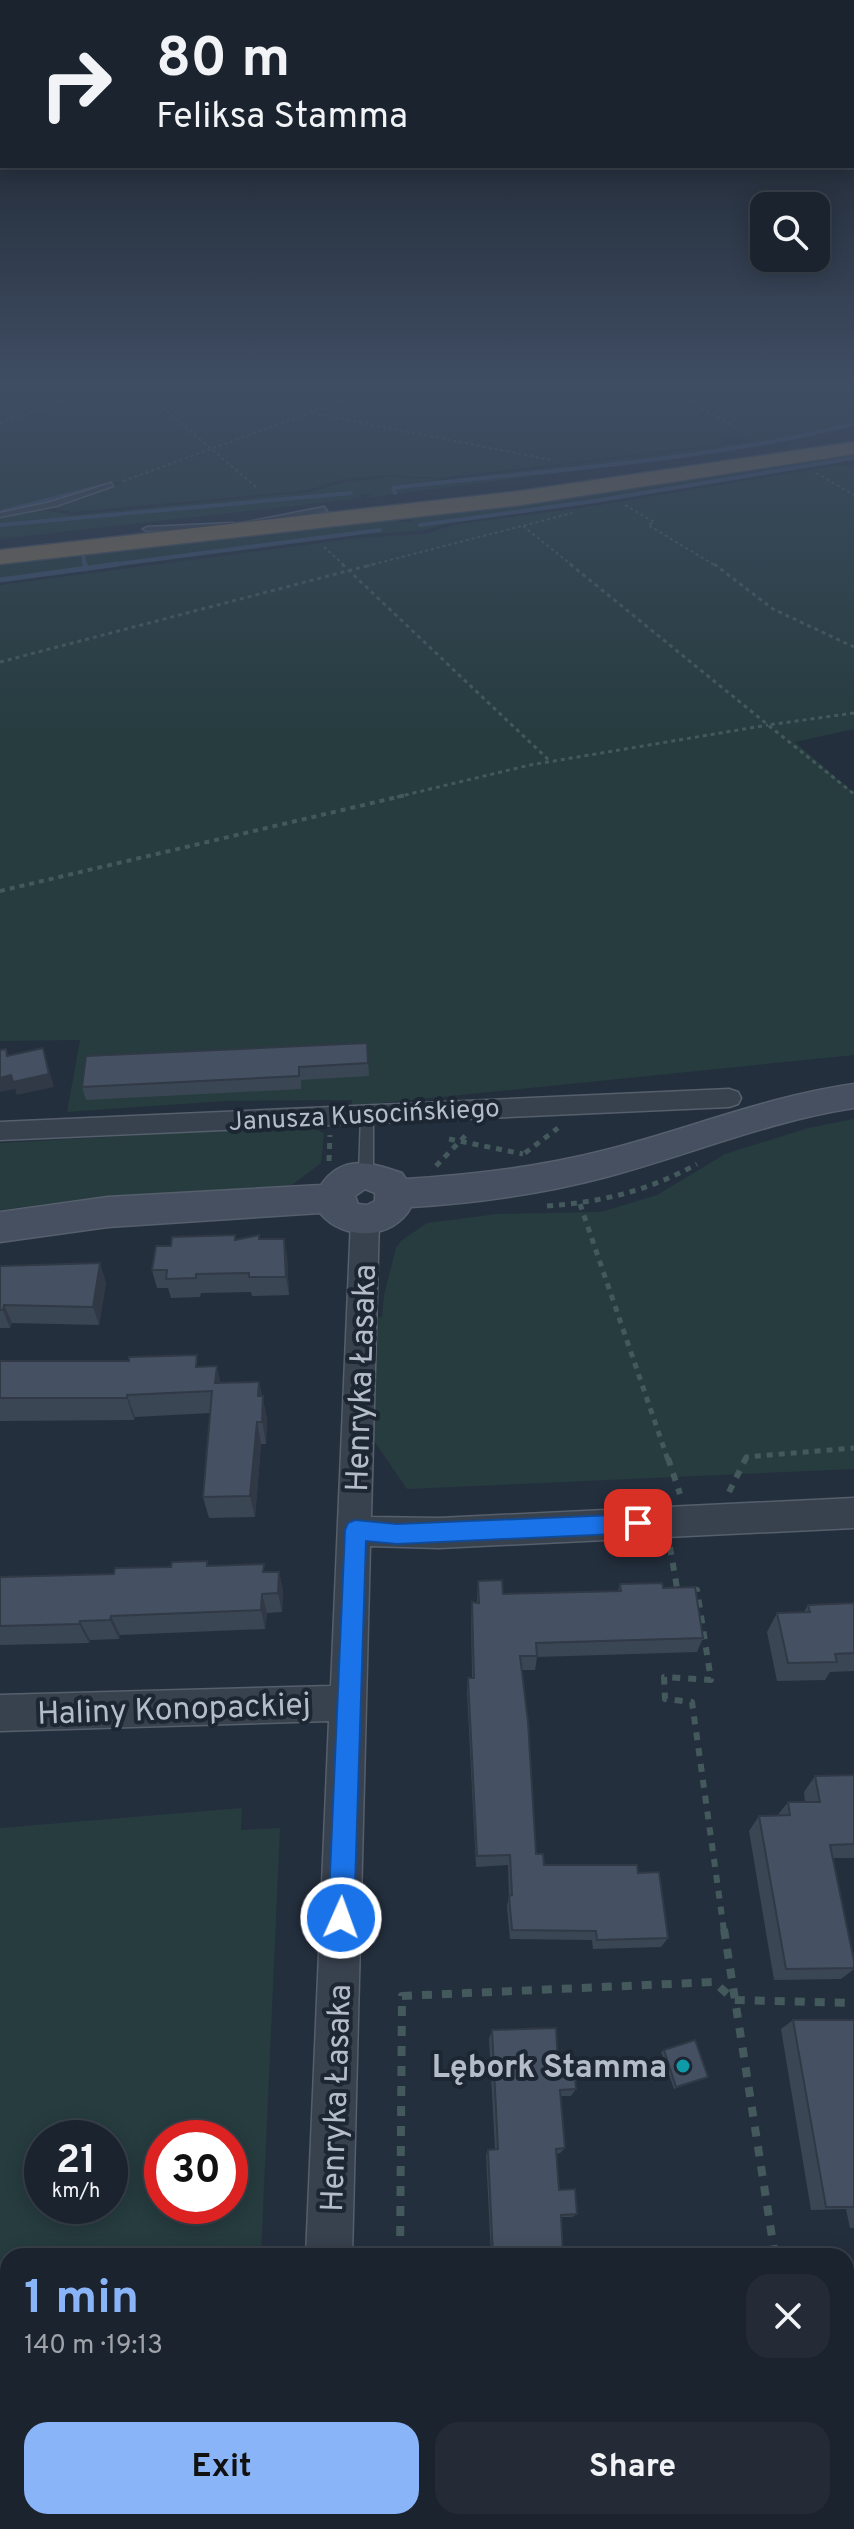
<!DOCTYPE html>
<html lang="en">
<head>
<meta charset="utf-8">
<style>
	:root { --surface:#1b232e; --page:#242b36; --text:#f1f3f6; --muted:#a0a4aa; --line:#39404a; --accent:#8ab4f8 }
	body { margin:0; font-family:Overpass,sans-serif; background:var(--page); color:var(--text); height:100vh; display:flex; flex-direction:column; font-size:30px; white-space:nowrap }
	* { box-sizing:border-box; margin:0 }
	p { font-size:26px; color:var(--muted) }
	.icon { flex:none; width:44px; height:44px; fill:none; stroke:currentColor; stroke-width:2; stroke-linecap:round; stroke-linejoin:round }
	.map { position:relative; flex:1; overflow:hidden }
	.panel { position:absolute; left:0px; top:2248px; width:854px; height:282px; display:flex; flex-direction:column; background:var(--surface); border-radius:24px 24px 0 0; box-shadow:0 4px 20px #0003,0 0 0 2px var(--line) }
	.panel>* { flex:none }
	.top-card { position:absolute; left:0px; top:0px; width:854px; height:168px; box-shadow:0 4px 20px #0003,0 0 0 2px var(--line); background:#1b232e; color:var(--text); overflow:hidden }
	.tools { position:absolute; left:750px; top:192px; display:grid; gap:16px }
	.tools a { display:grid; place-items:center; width:80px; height:80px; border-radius:16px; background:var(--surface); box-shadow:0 4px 20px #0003,0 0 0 2px var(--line); font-size:40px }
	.speed { position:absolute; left:24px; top:2120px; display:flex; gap:16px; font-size:40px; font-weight:700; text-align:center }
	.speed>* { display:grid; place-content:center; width:104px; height:104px; border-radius:50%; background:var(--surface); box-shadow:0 4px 20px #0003,0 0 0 2px var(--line); line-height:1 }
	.speed small { font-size:20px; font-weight:400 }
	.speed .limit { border:12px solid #d22; background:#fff; color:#111 }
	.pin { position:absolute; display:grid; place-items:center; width:68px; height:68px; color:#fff; margin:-34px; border-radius:16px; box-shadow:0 4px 12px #0006 }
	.me { position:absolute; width:88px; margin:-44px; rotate:2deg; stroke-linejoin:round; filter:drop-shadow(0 0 6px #0008) }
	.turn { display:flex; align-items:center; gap:28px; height:168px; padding:0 24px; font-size:36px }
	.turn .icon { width:104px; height:104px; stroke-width:2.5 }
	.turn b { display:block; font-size:56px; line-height:68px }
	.round { display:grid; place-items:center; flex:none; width:84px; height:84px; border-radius:24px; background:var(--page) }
	.head { display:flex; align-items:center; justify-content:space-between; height:136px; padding:0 24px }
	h1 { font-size:48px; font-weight:700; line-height:60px; color:var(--accent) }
	.primary-button { display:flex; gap:16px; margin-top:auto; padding:16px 24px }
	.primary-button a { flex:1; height:92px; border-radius:24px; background:var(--accent); color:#111; font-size:32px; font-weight:700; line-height:92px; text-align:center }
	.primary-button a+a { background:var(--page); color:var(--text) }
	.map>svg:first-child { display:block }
	.green { fill:#263c3f; fill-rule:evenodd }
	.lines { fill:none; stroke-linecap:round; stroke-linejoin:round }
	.stream-far1 { stroke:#394c67; stroke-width:4 }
	.stream { stroke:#394c67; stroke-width:5 }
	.lane-casing { stroke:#565f6c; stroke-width:3 }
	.street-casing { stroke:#565f6c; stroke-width:3 }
	.secondary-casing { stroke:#565f6c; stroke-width:3 }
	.highway-casing { stroke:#434c59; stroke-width:3 }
	.path-far5 { stroke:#44595c; stroke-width:2; stroke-dasharray:3 3; stroke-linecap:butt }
	.path-far4 { stroke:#44595c; stroke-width:3; stroke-dasharray:4 4; stroke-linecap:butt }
	.path-far3 { stroke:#44595c; stroke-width:4; stroke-dasharray:5 5; stroke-linecap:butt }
	.path-far2 { stroke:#44595c; stroke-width:5; stroke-dasharray:6 6; stroke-linecap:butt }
	.path-far1 { stroke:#44595c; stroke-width:6; stroke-dasharray:8 8; stroke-linecap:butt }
	.path { stroke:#44595c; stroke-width:8; stroke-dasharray:10 10; stroke-linecap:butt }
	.lane { fill:#38414e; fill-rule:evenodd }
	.street { fill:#38414e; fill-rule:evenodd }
	.secondary { fill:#465061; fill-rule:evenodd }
	.highway { fill:#746855; fill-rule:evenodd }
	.wall { fill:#3b4654 }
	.shaded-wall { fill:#303945 }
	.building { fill:#455162; stroke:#303945; stroke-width:2 }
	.route { fill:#1a73e8; stroke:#114b97; stroke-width:2 }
	.culture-dot { fill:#0f9aa8; stroke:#1d2633; stroke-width:3 }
	.labels { text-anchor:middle; stroke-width:8; stroke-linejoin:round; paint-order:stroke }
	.street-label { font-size:26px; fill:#b4bcc9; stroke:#1d2633 }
	.near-street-label { font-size:32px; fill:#b4bcc9; stroke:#1d2633 }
	.near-poi-label { font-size:32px; font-weight:bold; fill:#b4bcc9; stroke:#1d2633; text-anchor:end }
</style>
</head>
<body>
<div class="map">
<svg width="854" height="2529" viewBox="0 0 854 2529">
	<rect width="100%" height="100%" fill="#242f3e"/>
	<g class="green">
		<polygon points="0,384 854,384 854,426 799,439 720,452 364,498 373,495 360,494 362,498 0,539 0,517 38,509 72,515 310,492 346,482 391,477 445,480 751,442 740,435 721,438 724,442 717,445 440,478 385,475 342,479 309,490 74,512 52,508 114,487 122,483 119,481 48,503 0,513"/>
		<polygon points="854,455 854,460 606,501 445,524 421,531 359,535 0,582 0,562 406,517 408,519 397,521 412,522 409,517 641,488"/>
		<polygon points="840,465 854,467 854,729 795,742 854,793 854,1055 352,1106 352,1100 224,1101 67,1112 80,1040 0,1041 0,585 359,538 425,534 453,525 594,506"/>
		<polygon points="854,1119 854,1469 407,1489 370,1435 375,1318 382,1317 384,1295 396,1248 401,1241 427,1223 497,1214 601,1212 657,1195 725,1154 808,1128"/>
		<polygon points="317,1125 317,1129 324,1134 321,1163 292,1185 283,1186 102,1197 0,1210 0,1143"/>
		<path d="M 242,1808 L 241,1830 L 280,1828 L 261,2256 L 8,2256 L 8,2522 L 256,2522 L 259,2529 L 0,2529 L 0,1828 ZM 42,2138 L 110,2138 L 110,2206 L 42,2206 ZM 162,2138 L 230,2138 L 230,2206 L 162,2206 Z"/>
	</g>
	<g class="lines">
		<g class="stream-far1">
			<path d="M 395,493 L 393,488 C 545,470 705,461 854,424"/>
			<polyline points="0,512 105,485"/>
			<polyline points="0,525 351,493"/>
			<polyline points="420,525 595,501 854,458"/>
			<polyline points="83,555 85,566"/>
			<polyline points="103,566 380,530"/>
		</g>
		<g class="stream">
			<polyline points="85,564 86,569"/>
			<polyline points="0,580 118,564"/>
		</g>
		<defs>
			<g id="lane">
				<polygon points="111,483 113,486 56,506 0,517 0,513 51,502"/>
				<polygon points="324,507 327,511 242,526 238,524"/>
				<polygon points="234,523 238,525 237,527 147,531 143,529 147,527"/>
				<polygon points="367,1110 373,1114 373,1175 366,1180 359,1175 361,1114"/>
			</g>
			<g id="street">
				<polygon points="729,1089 738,1092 741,1098 738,1104 729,1107 0,1140 0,1122"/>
				<polygon points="365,1210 375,1213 379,1220 371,1517 439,1518 854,1498 854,1528 439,1548 370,1546 352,2256 306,2256 329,1721 0,1731 0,1695 331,1686 351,1220 355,1213"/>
				<polygon points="309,2522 359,2522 361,2529 311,2529"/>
			</g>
			<path id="secondary" d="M 854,1084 L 854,1108 C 768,1121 689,1155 606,1177 C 542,1194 477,1203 411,1207 C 393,1240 344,1242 320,1213 L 108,1227 L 0,1242 L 0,1212 L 108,1197 L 321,1185 C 343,1153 372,1163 402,1173 L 406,1179 C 473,1175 540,1167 606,1150 C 689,1129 768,1096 854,1084 ZM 365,1189 L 375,1193 L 375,1201 L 367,1205 L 358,1204 L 355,1196 Z"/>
			<polygon id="highway" points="854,442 854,454 521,505 0,564 0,550 521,491"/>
		</defs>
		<use href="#lane" class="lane-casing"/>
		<use href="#street" class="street-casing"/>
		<use href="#secondary" class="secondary-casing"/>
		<use href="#highway" class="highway-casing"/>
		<g class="path-far5">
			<polyline points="135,384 256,487"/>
			<polyline points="660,384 735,427"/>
			<polyline points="673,391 710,384"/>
			<polyline points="312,413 552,460"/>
			<polyline points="0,423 63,401 88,384"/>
			<polyline points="816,473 854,495"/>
			<polyline points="123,481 389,384"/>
			<polyline points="625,505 654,522 648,525 716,566"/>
			<polyline points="523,526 573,566"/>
			<polyline points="324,547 345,566"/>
			<polyline points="367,566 572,513"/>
		</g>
		<g class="path-far4">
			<polyline points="342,564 551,762"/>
			<polyline points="570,564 767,724"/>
			<polyline points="714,564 773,609 854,647"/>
			<polyline points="0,662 374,564"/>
			<polyline points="854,713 768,725 854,794"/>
			<polyline points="397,797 530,765 768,725"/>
		</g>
		<polyline class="path-far3" points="0,891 406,795"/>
		<g class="path-far2">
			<polyline points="449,1139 523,1154"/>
			<polyline points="525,1153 558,1128"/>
			<polyline points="329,1161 330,1135"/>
			<polyline points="436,1166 466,1135"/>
			<polyline points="580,1204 668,1460"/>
			<path d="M 547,1206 C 602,1202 648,1191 697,1164"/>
			<polyline points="745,1460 746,1457 854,1448"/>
		</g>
		<g class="path-far1">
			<polyline points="668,1458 680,1494"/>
			<polyline points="729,1492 746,1458"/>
			<polyline points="670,1547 677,1588 681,1589"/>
			<polyline points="691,1589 697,1590 711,1680 664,1677 665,1699 692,1702 724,1931"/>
		</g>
		<g class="path">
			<polyline points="724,1929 775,2256"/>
			<polyline points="400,2256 402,1996 714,1982 734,2000 854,2003"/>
			<polyline points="0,2465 8,2496"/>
			<polyline points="846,2476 854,2498"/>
			<polyline points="16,2522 20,2529"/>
			<polyline points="431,2522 435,2529"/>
		</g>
		<use href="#lane" class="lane"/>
		<use href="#street" class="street"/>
		<use href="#secondary" class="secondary"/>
		<use href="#highway" class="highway"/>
	</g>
	<g class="wall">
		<polygon points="367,1043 369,1076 301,1080 301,1089 86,1100 82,1087"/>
		<polygon points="235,1235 236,1240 284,1239 287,1257 289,1295 252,1296 251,1292 201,1293 200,1297 171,1298 168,1288 157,1288 152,1270 171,1246"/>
		<polygon points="0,1266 106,1282 99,1325 12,1323 10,1328 0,1328"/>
		<polygon points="0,1361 200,1367 221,1383 259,1382 267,1419 266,1444 261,1444 255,1517 209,1518 203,1497 210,1413 135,1417 134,1420 0,1421"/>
		<polygon points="207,1561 209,1566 265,1572 279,1572 283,1591 282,1612 267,1613 265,1629 120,1635 119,1639 90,1640 89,1643 0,1645 0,1577 114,1574"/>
		<polygon points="478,1581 503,1594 618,1591 620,1584 663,1588 703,1638 697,1652 537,1657 535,1670 522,1670 536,1854 544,1865 638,1873 668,1938 661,1947 593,1949 592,1940 510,1939 507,1906 509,1896 508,1865 476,1867 467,1692 468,1678 472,1678 471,1617 472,1602 477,1602"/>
		<polygon points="854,1603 854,1671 830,1672 825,1680 777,1681 767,1632 777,1613 804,1612 808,1605"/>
		<polygon points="854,1775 854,1858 833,1858 854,1961 854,1969 841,1979 774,1980 749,1831 759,1816 777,1816 788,1802 805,1802 804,1792 815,1776"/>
		<polygon points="793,2020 854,2020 854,2228 850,2228 846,2209 811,2210 781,2029"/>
		<polygon points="492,2030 558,2066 576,2089 571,2096 561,2096 565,2148 560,2153 556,2154 559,2190 577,2214 572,2217 561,2217 563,2256 491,2256 486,2155 488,2150 495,2149 489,2039"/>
		<polygon points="664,2050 708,2077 674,2089 661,2052"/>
	</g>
	<g class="shaded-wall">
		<polygon points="43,1048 54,1087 17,1095 15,1089 0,1092 0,1078"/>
		<polygon points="284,1239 287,1257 289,1295 286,1277"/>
		<polygon points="100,1263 106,1282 99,1325 93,1307"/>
		<polygon points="4,1305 12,1323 10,1328 3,1310"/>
		<polygon points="217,1366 222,1389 215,1383"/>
		<polygon points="259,1382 267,1419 266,1444 258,1396"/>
		<polygon points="127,1395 135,1417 134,1420 127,1398"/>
		<polygon points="257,1422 261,1444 255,1517 250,1496"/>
		<polygon points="279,1572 283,1591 282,1612 278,1593"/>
		<polygon points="262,1594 267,1613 265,1629 261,1610"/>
		<polygon points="111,1616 120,1635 119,1639 110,1620"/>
		<polygon points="80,1621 90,1640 89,1643 79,1624"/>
	</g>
	<g class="building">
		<polygon points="367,1043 368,1063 299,1067 299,1076 82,1087 86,1056"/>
		<polygon points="43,1048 49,1074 13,1082 11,1075 0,1078 0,1050 6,1049 7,1056"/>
		<polygon points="235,1235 235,1240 259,1235 259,1239 284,1239 286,1277 249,1277 249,1273 196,1274 196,1278 166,1279 167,1270 152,1270 156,1246 171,1246 172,1237"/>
		<polygon points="100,1263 93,1307 4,1305 3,1310 0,1310 0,1266"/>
		<polygon points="197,1355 196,1367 217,1366 215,1383 259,1382 258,1396 263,1396 262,1422 257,1422 250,1496 203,1497 212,1391 127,1395 127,1398 0,1398 0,1361 129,1361 129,1357"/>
		<polygon points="207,1561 207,1566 264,1564 263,1572 279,1572 278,1593 262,1594 261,1610 111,1616 110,1620 80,1621 79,1624 0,1626 0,1577 114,1574 115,1568 171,1567 172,1562"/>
		<polygon points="502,1580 503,1594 621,1591 620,1584 662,1583 663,1588 695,1587 703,1638 536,1643 537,1656 520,1656 528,1722 536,1854 543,1854 544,1865 637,1865 638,1873 659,1872 668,1938 597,1940 596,1931 512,1930 509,1896 512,1895 510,1855 477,1856 468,1678 474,1678 472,1602 479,1603 478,1581"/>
		<polygon points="854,1603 854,1653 835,1654 837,1662 788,1663 777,1613 810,1612 808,1605"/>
		<polygon points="854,1775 854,1844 830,1845 854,1961 854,1968 786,1969 759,1816 790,1815 788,1802 820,1802 815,1776"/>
		<polygon points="793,2020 854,2020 854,2207 826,2207"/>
		<polygon points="556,2028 558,2066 574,2066 576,2089 560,2090 565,2148 556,2149 559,2190 575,2189 577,2214 561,2215 563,2256 493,2256 488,2150 498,2149 492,2030"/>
		<polygon points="695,2040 708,2077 676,2087 664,2050"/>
		<polygon points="514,2522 844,2522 845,2529 515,2529"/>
	</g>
	<linearGradient id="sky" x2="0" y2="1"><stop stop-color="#141a22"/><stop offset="0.52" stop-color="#3f4d63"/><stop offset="1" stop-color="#3f4d63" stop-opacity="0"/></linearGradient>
	<rect width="854" height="738" fill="url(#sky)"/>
	<polygon class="route" points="638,1514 645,1517 648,1523 645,1530 638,1533 397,1544 366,1541 354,1918 350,1928 341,1931 331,1928 328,1918 345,1530 348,1523 355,1520 397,1524"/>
	<circle class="culture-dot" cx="683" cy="2066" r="8"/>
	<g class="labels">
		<g class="street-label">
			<text transform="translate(364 1114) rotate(-3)" y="9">Janusza Kusocińskiego</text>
		</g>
		<g class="near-street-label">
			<text transform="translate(360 1378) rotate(-88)" y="11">Henryka Łasaka</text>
			<text transform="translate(174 1708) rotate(-2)" y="11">Haliny Konopackiej</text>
			<text transform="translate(335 2098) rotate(-88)" y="11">Henryka Łasaka</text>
		</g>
		<g class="near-poi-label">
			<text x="667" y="2077">Lębork Stamma</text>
		</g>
	</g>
</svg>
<div class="tools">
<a><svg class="icon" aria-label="search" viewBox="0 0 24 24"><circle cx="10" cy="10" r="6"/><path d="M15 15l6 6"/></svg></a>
</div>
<div class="speed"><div>21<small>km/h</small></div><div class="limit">30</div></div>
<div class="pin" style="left:638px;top:1523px;background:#d93025"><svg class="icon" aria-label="arrive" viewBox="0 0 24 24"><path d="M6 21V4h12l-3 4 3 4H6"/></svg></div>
<svg class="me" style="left:341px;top:1918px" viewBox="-20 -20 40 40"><circle r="17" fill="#1a73e8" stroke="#fff" stroke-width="3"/><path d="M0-11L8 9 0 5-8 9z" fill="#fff"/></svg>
<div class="top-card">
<div class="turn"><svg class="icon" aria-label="right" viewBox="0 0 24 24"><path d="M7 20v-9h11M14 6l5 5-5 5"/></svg><div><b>80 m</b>Feliksa Stamma</div></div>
</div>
<section class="panel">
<div class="head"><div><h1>1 min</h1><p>140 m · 19:13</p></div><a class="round"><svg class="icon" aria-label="close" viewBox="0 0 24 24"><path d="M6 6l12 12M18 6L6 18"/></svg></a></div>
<div class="primary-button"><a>Exit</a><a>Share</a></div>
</section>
</div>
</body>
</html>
